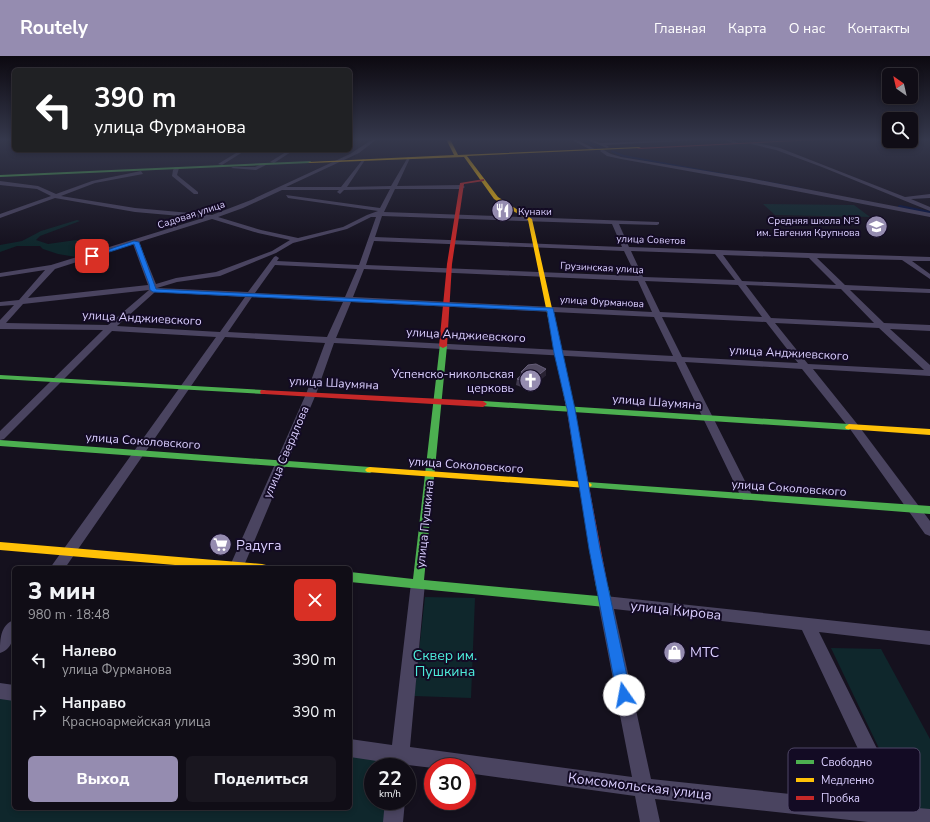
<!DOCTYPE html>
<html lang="ru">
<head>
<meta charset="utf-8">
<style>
	:root { --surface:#100d16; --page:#19161f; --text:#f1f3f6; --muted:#9c9ca1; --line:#302d35; --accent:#958cb0 }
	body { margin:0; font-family:"Nunito Sans",sans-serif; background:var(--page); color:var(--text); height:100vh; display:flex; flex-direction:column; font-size:15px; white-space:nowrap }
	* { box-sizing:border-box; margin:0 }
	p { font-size:13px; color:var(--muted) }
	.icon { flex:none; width:22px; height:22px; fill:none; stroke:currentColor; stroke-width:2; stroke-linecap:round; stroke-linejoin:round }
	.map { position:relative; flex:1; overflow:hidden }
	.details { position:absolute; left:12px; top:510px; width:340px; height:244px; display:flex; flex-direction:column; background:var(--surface); border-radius:6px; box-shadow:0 2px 6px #0003,0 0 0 1px var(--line) }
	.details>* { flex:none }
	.banner { position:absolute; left:12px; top:12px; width:340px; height:84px; border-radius:6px; box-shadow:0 2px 6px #0003,0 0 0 1px var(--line); background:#202124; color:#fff; overflow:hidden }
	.needle { width:26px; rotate:326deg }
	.controls { position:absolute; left:882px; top:12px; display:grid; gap:8px }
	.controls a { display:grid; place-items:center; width:36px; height:36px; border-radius:6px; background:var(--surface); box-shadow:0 2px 6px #0003,0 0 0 1px var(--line); font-size:20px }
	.speed { position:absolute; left:364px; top:702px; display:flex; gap:8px; font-size:20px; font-weight:700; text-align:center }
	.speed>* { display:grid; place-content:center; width:52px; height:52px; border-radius:50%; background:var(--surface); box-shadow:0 2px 6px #0003,0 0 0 1px var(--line); line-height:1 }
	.speed small { font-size:10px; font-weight:400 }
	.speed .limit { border:6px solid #d22; background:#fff; color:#111 }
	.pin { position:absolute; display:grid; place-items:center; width:34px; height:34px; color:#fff; margin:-17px; border-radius:8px; box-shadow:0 2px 6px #0006 }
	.me { position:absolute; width:44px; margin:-22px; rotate:348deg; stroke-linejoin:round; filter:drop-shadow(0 0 3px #0008) }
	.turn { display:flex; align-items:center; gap:14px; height:84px; padding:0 16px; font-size:18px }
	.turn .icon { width:52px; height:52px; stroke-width:2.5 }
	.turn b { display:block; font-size:28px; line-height:34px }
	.round { display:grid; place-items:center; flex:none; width:42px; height:42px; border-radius:6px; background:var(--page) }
	.head { display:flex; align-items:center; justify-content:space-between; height:68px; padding:0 16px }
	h1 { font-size:24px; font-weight:800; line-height:30px }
	.primary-button { display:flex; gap:8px; margin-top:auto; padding:8px 16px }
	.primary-button a { flex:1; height:46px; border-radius:6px; background:var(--accent); color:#fff; font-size:16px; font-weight:800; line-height:46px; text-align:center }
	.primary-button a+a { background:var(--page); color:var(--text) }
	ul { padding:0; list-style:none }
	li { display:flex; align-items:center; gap:12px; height:52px; padding:0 16px }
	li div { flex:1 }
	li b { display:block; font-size:15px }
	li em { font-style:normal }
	header { display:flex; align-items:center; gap:24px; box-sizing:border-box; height:56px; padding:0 20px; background:var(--accent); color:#fff }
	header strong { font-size:19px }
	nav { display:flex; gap:22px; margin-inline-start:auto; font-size:14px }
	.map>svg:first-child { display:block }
	.green { fill:#0f272c }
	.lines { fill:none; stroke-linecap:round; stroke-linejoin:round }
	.canal { fill:#061241; fill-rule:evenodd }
	.street { fill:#4a4460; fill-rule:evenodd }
	.fast { fill:#4caf50; fill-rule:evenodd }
	.slow { fill:#ffc107; fill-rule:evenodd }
	.jam { fill:#c62828; fill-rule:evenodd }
	.wall { fill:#40394d }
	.shaded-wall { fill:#282232 }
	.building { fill:#504960; stroke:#665e79 }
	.route { fill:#1a73e8; stroke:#114b97 }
	.labels { text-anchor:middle; stroke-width:4; stroke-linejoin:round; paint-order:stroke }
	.far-poi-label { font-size:10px; fill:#daceff; stroke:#130b24; text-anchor:start }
	.far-street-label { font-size:10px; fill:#daceff; stroke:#130b24 }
	.street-label { font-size:12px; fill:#daceff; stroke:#130b24 }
	.poi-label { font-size:12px; fill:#daceff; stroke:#130b24; text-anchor:end }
	.near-poi-label { font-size:14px; fill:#daceff; stroke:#130b24; text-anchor:start }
	.near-street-label { font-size:14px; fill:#daceff; stroke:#130b24 }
	.near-park-label { font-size:14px; fill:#4decda; stroke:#130b24 }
	.key { fill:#130b24; stroke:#4f4666; stroke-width:1 }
	.key-label { font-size:11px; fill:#daceff }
</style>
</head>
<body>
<header>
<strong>Routely</strong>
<nav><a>Главная</a><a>Карта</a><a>О нас</a><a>Контакты</a></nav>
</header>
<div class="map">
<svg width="930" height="766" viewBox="0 0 930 766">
	<rect width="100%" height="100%" fill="#15111e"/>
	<g class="green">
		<polygon points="763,148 854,149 870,161 775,159"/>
		<polygon points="77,164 80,165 40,180 36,184 48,188 76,184 90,185 90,190 96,194 90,198 76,201 58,198 43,193 40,190 17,190 0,196 0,189 22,185 41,175"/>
		<polygon points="425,541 475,542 471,642 414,640"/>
		<polygon points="831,592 881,593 930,683 930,755 909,755"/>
		<polygon points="0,635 14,637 14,752 350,752 350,692 400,700 399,711 373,711 373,745 395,745 393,766 0,766"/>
	</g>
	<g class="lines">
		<g class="canal">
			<polygon points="578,83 583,83 603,92 600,93"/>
			<polygon points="612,94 624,99 802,132 800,133 623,101 611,96"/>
			<polygon points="900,149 930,155 930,159 898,152 898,150"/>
		</g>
		<g class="street">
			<path d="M 373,83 L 377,83 L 359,97 L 286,131 L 341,131 L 363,103 L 365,104 L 347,131 L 391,130 L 408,101 L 410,102 L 397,130 L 462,129 L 465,131 L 462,133 L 395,133 L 384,156 L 659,166 L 659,168 L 657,169 L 619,168 L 629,191 L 930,201 L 930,205 L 912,205 L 930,218 L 930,223 L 902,204 L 817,202 L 845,229 L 930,233 L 930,237 L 850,234 L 884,267 L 930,269 L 930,275 L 890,273 L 930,309 L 930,320 L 813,313 L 858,369 L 930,465 L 930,480 L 925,478 L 850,373 L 802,313 L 685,306 L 753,441 L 751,444 L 743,444 L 741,441 L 676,306 L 334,287 L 316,338 L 243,512 L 229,512 L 306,338 L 325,287 L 225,281 L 65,512 L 50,512 L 216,281 L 112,275 L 4,383 L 0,384 L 0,375 L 103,274 L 0,273 L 0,264 L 14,249 L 0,250 L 0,246 L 19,244 L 45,214 L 0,221 L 0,217 L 51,209 L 203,162 L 135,156 L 55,142 L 0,162 L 0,158 L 51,140 L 37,133 L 0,129 L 0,125 L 38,130 L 56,138 L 92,125 L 141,115 L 143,118 L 95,127 L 61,140 L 135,152 L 212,159 L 251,144 L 350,98 ZM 390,133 L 380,152 L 286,139 L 288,142 L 378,155 L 367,159 L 343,171 L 298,182 L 261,174 L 218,161 L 243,152 L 282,134 L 339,134 L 337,136 L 340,138 L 344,134 ZM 382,160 L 612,168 L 622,191 L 375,181 ZM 371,161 L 376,161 L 359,209 L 277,205 L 279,202 L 276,200 L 274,201 L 248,236 L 157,232 L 177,226 L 220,220 L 276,197 L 293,187 L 347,173 ZM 212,163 L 258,177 L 290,184 L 272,195 L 216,216 L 176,222 L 156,228 L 139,186 ZM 374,185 L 624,195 L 636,220 L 366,209 ZM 133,188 L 148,229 L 28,242 L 55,213 ZM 631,195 L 715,198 L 735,224 L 643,221 ZM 723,199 L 809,202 L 836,229 L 742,225 ZM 275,209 L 357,213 L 345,241 L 255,237 ZM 364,213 L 638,225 L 652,256 L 353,241 ZM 645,225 L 738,229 L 762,261 L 660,256 ZM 746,229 L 841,233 L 874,267 L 771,262 ZM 149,234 L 108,269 L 6,267 L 23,248 ZM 155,236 L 245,241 L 220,276 L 117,270 ZM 252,241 L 343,246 L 327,281 L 228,276 ZM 351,246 L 654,261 L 673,300 L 336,282 ZM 662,261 L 766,266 L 798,307 L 682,301 ZM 775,267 L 879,272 L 924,314 L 808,308 Z"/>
			<polygon points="570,83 575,83 595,93 591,94"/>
			<polygon points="585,83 590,83 600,87 716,83 606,89 609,91 607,92"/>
			<polygon points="724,83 729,83 738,87 734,88"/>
			<polygon points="753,86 780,92 905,141 930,138 930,142 911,143 930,151 930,155 822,111 776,94 751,88"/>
			<polygon points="602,93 611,98 621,101 749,122 930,157 930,161 749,126 621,103 607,100 600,95"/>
			<polygon points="241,94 246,94 222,109 218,108"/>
			<polygon points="289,94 294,94 274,107 270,106"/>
			<polygon points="264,107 268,108 256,114 231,112 233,111 255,111"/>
			<polygon points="175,111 179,112 177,119 198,136 198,138 194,138 172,120 173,114"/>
			<path d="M 418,521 L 423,523 L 425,527 L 410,691 L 632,721 L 598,546 L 600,542 L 605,540 L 930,575 L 930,589 L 819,576 L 906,751 L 930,753 L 930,766 L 868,766 L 655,743 L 660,766 L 640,766 L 635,740 L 467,717 L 467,711 L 433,711 L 433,712 L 408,709 L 407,714 L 407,711 L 390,711 L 390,707 L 350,701 L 350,683 L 392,689 L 411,527 L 413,523 ZM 614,553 L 802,574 L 884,748 L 651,723 Z"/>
			<path d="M 14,564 C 14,577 15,592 0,597 C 0,584 0,569 14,564 Z"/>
			<polygon points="0,627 14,629 14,645 0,643"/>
			<polygon points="385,745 405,745 403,766 383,766"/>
		</g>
		<g class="fast">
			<polygon points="311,105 310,107 0,121 0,119"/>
			<path d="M 440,288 L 443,288 L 447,290 L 424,524 L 598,540 L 595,526 L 597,523 L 601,521 L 605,523 C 608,529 613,543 609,549 L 605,551 L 350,526 L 350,516 L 413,523 Z"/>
			<polygon points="0,319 264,334 268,336 264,338 0,323"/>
			<polygon points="483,345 849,368 853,371 849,374 480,350 479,348 480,346"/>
			<polygon points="0,384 370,411 375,414 370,417 0,390"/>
			<polygon points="587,426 930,450 930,458 584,431 582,429 584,427"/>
		</g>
		<g class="slow">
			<polygon points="446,83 450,83 458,99 639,91 641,92 467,100 498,141 532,163 575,355 574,357 571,358 567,355 528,164 494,143 464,101 310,107 308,106 454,99"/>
			<polygon points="849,368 930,373 930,379 846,373 845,371"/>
			<polygon points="370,411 587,426 590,427 592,429 590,431 587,432 367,416 365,414 367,412"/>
			<polygon points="0,486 262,508 266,509 268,512 210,512 0,494"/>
		</g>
		<g class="jam">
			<polygon points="820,83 839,83 639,93 637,92"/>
			<polygon points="484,123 484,125 464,128 452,208 447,290 443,292 439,290 447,208 460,127"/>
			<polygon points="261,334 483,345 487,348 483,351 264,338 261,338 260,336"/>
			<polygon points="571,352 575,355 607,526 605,529 601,531 597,529 595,526 567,355"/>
		</g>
	</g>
	<polygon class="wall" points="546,313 546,319 529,334 516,329 517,323 520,320 521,316"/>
	<polygon class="shaded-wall" points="546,313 546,319 529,334 529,327"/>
	<polygon class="building" points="536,308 546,313 529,327 517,323 524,317 521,316 528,309"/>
	<linearGradient id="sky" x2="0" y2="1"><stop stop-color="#0c0910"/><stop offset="0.44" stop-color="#35384c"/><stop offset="1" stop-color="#35384c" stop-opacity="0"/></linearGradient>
	<rect width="930" height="190" fill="url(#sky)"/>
	<polygon class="route" points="134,185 139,186 156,233 553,252 575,353 600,493 631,639 629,644 624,646 619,644 617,639 589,493 567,353 554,297 547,255 153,236 150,234 149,228 134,188 94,201 89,200"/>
	<defs>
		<symbol id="restaurant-disc" viewBox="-11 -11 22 22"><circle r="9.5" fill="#958cb0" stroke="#130b24"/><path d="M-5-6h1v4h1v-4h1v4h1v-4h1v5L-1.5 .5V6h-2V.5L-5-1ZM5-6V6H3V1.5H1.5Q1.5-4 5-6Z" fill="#fff"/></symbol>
		<symbol id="school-disc" viewBox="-11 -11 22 22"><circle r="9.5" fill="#958cb0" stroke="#130b24"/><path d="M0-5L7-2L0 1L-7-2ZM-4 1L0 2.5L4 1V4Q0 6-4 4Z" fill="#fff"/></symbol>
		<symbol id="church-disc" viewBox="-11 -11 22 22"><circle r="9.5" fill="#958cb0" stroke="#130b24"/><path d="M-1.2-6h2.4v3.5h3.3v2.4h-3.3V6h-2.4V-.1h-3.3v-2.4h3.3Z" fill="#fff"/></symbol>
		<symbol id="supermarket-disc" viewBox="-11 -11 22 22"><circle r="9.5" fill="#958cb0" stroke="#130b24"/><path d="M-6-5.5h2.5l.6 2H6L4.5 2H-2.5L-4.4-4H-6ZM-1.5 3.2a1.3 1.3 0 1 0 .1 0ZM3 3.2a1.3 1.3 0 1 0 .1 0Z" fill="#fff"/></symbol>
		<symbol id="shop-disc" viewBox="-11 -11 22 22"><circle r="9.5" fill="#958cb0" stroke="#130b24"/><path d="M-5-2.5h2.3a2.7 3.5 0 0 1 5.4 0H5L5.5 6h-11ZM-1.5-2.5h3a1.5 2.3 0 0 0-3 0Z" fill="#fff"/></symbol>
	</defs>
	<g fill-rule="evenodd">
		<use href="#restaurant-disc" x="490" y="142" width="25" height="25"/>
		<use href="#school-disc" x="864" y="158" width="25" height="25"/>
		<use href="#church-disc" x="518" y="312" width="25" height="25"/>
		<use href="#supermarket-disc" x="208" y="476" width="25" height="25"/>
		<use href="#shop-disc" x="662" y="584" width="25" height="25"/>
	</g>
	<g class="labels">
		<g class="far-poi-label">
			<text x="518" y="159">Кунаки</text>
			<text x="860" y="168" text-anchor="end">Средняя школа №3<tspan x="860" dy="12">им. Евгения Крупнова</tspan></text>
		</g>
		<g class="far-street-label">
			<text transform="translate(191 158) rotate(-18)" y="4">Садовая улица</text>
			<text transform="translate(651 183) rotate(2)" y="4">улица Советов</text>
			<text transform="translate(602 211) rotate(3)" y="4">Грузинская улица</text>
			<text transform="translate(602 245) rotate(3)" y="4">улица Фурманова</text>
		</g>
		<g class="street-label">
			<text transform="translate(142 262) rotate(3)" y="4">улица Анджиевского</text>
			<text transform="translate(466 279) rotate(3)" y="4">улица Анджиевского</text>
			<text transform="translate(789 297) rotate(3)" y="4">улица Анджиевского</text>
			<text transform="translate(334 327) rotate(3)" y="4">улица Шаумяна</text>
			<text transform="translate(657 346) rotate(4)" y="4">улица Шаумяна</text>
			<text transform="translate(143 385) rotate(4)" y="4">улица Соколовского</text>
			<text transform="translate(286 396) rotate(-67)" y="4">улица Свердлова</text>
			<text transform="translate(466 409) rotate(4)" y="4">улица Соколовского</text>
			<text transform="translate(789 432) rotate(4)" y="4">улица Соколовского</text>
			<text transform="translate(425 468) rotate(-84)" y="4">улица Пушкина</text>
		</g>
		<g class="poi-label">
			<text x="514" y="322">Успенско-никольская<tspan x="514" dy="14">церковь</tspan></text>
		</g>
		<g class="near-poi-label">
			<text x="236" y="494">Радуга</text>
			<text x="690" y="601">МТС</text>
		</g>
		<g class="near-street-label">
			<text transform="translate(676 554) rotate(6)" y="5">улица Кирова</text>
			<text transform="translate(640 730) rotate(7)" y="5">Комсомольская улица</text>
		</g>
		<g class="near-park-label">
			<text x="445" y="604">Сквер им.<tspan x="445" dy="16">Пушкина</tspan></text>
		</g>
	</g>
	<rect x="788" y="692" width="132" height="64" rx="6" class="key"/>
	<rect x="796" y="704" width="18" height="4" fill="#4caf50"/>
	<rect x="796" y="722" width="18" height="4" fill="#ffc107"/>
	<rect x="796" y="740" width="18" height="4" fill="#c62828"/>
	<g class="key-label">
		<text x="821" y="710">Свободно</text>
		<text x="821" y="728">Медленно</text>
		<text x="821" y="746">Пробка</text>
	</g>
</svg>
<div class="controls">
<a><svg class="needle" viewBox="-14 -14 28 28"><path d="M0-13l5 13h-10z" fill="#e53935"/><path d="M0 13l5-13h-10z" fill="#9c9ca1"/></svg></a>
<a><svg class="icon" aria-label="search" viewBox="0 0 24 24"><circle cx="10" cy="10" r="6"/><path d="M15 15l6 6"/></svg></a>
</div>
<div class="speed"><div>22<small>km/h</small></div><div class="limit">30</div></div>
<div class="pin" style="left:92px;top:200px;background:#d93025"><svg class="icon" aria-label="arrive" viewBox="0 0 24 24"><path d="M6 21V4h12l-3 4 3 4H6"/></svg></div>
<svg class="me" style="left:624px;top:639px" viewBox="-20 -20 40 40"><circle r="19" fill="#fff"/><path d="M0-13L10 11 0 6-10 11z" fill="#1a73e8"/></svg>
<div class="banner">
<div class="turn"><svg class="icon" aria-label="left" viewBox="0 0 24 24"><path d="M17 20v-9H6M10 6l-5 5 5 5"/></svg><div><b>390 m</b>улица Фурманова</div></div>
</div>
<section class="details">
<div class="head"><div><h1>3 мин</h1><p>980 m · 18:48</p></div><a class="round" style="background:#d93025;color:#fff"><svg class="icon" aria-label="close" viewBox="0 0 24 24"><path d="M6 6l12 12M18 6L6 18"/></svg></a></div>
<ul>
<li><svg class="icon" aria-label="left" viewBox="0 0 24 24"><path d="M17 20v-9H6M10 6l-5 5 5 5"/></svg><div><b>Налево</b><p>улица Фурманова</p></div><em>390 m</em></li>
<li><svg class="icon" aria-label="right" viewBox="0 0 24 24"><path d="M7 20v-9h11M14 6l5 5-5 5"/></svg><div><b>Направо</b><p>Красноармейская улица</p></div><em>390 m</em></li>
</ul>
<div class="primary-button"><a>Выход</a><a>Поделиться</a></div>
</section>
</div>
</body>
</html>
